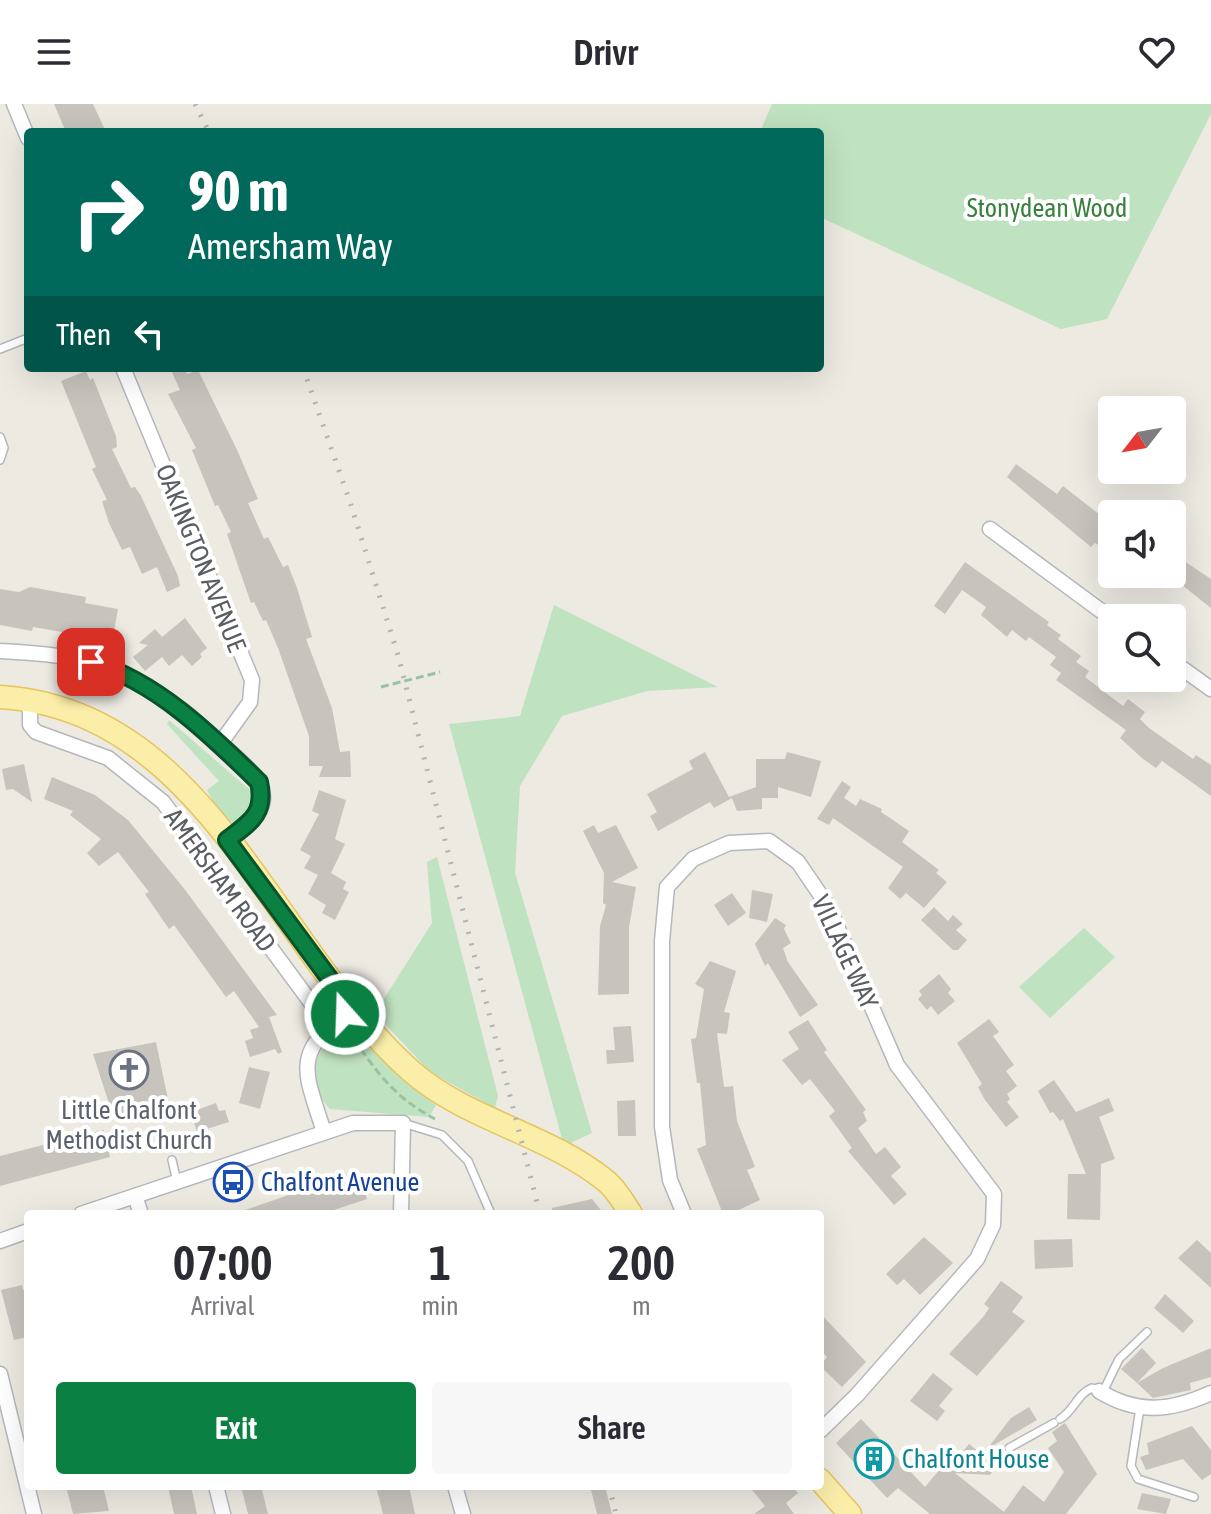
<!DOCTYPE html>
<html lang="en">
<head>
<meta charset="utf-8">
<style>
	:root { --surface:#fff; --page:#f7f7f7; --text:#2b2b33; --muted:#7c7c81; --accent:#0b8043 }
	body { margin:0; font-family:"Asap Condensed",sans-serif; background:var(--page); color:var(--text); height:100vh; display:flex; flex-direction:column; font-size:30px; white-space:nowrap }
	* { box-sizing:border-box; margin:0 }
	p { font-size:26px; color:var(--muted) }
	.icon { flex:none; width:44px; height:44px; fill:none; stroke:currentColor; stroke-width:2; stroke-linecap:round; stroke-linejoin:round }
	.map { position:relative; flex:1; overflow:hidden }
	.sheet { position:absolute; left:24px; top:1106px; width:800px; height:280px; display:flex; flex-direction:column; background:var(--surface); border-radius:8px; box-shadow:0 8px 32px #0002 }
	.sheet>* { flex:none }
	.hud { position:absolute; left:24px; top:24px; width:800px; height:244px; border-radius:8px; box-shadow:0 8px 32px #0002; background:#00695c; color:#fff; overflow:hidden }
	.needle { width:52px; rotate:239deg }
	.tools { position:absolute; left:1098px; top:292px; display:grid; gap:16px }
	.tools a { display:grid; place-items:center; width:88px; height:88px; border-radius:8px; background:var(--surface); box-shadow:0 8px 32px #0002; font-size:40px }
	.pin { position:absolute; display:grid; place-items:center; width:68px; height:68px; color:#fff; margin:-34px; border-radius:16px; box-shadow:0 4px 12px #0006 }
	.me { position:absolute; width:88px; margin:-44px; rotate:340deg; stroke-linejoin:round; filter:drop-shadow(0 0 6px #0008) }
	.turn { display:flex; align-items:center; gap:28px; height:168px; padding:0 32px; font-size:36px }
	.turn .icon { width:104px; height:104px; stroke-width:2.5 }
	.turn b { display:block; font-size:56px; line-height:68px }
	.then { display:flex; align-items:center; height:76px; padding:0 32px; background:#0003; gap:16px; font-size:30px }
	.eta { display:flex; justify-content:space-evenly; align-items:center; height:136px; text-align:center }
	.eta b { font-size:48px; font-weight:600; line-height:56px }
	.action { display:flex; gap:16px; margin-top:auto; padding:16px 32px }
	.action a { flex:1; height:92px; border-radius:8px; background:var(--accent); color:#fff; font-size:32px; font-weight:600; line-height:92px; text-align:center }
	.action a+a { background:var(--page); color:var(--text) }
	header { display:flex; justify-content:space-between; align-items:center; height:104px; padding:0 32px; background:var(--surface); font-size:36px; font-weight:600 }
	.map>svg:first-child { display:block }
	.green { fill:#bfe2c0 }
	.building { fill:#c7c4be }
	.lines { fill:none; stroke-linecap:round; stroke-linejoin:round }
	.service-casing { stroke:#b4b7bb; stroke-width:10 }
	.minor-casing { stroke:#b4b7bb; stroke-width:17 }
	.primary-casing { stroke:#e8c45e; stroke-width:25 }
	.path { stroke:#99c2a5; stroke-width:3; stroke-dasharray:8 4; stroke-linecap:butt }
	.service { stroke:#fff; stroke-width:7 }
	.minor { stroke:#fff; stroke-width:14 }
	.primary { stroke:#faeea9; stroke-width:22 }
	.rail { stroke:#b2b3b3; stroke-width:5; stroke-dasharray:2 10; stroke-linecap:butt }
	.path-bridge { stroke:#99c2a5; stroke-width:3; stroke-dasharray:8 4; stroke-linecap:butt }
	.route-casing { stroke:#07532c; stroke-width:20 }
	.route { stroke:#0b8043; stroke-width:14 }
	.labels { text-anchor:middle; stroke-width:8; stroke-linejoin:round; paint-order:stroke }
	.park-label { font-size:26px; fill:#39813e; stroke:#fff }
	.street-label { font-size:26px; fill:#5a5d61; stroke:#fff }
	.worship-label { font-size:26px; fill:#5b616d; stroke:#fff }
	.transit-label { font-size:26px; fill:#164399; stroke:#fff; text-anchor:start }
	.culture-label { font-size:26px; fill:#0d838f; stroke:#fff; text-anchor:start }
</style>
</head>
<body>
<header><svg class="icon" aria-label="menu" viewBox="0 0 24 24"><path d="M4 6h16M4 12h16M4 18h16"/></svg>Drivr<svg class="icon" aria-label="heart" viewBox="0 0 24 24"><path d="M12 20l-8-8c-3-5 5-10 8-4 3-6 11-1 8 4z"/></svg></header>
<div class="map">
<svg width="1211" height="1410" viewBox="0 0 1211 1410">
	<rect width="100%" height="100%" fill="#eceae1"/>
	<g class="green">
		<polygon points="772,0 1211,0 1211,10 1107,215 1061,225 820,113 820,28 760,28"/>
		<polygon points="554,501 718,583 647,587 562,612 520,682 515,769 592,1029 564,1042 449,620 520,612"/>
		<polygon points="169,616 251,687 254,702 250,713 234,719 221,713 207,686 219,677 167,620"/>
		<polygon points="437,753 498,992 495,1004 430,968 375,909 432,819 427,758"/>
		<polygon points="1084,824 1115,853 1050,914 1019,883"/>
		<path d="M 347,931 C 366,936 415,985 436,1001 L 429,1013 L 330,1005 C 304,977 310,941 347,931 Z"/>
	</g>
	<g class="building">
		<polygon points="54,0 93,0 106,28 66,28"/>
		<polygon points="170,264 185,264 187,270 198,266 238,348 258,395 248,399 264,435 268,433 283,463 288,461 297,484 312,533 306,535 332,604 340,648 350,647 351,673 319,673 323,662 309,662 309,632 278,544 266,516 263,517 254,498 251,499 227,430 231,428 218,401 215,402 192,346 196,344 168,290 180,286"/>
		<polygon points="86,267 90,276 93,274 116,332 117,343 112,345 131,384 135,383 141,392 178,472 180,482 167,488 157,463 142,470 130,443 122,446 109,419 102,397 107,396 92,365 96,363 61,277"/>
		<polygon points="1016,360 1057,390 1063,382 1104,414 1112,404 1112,449 1095,439 1091,443 1007,373"/>
		<polygon points="1172,449 1211,475 1211,504 1172,473"/>
		<polygon points="965,458 1049,518 1047,521 1061,531 1058,535 1081,552 1076,558 1089,567 1085,573 1123,602 1128,595 1145,608 1140,615 1149,624 1193,655 1196,651 1211,661 1211,692 1162,657 1156,664 1143,655 1120,634 1126,626 1056,576 1061,569 1050,561 1056,553 1029,533 1026,537 1012,526 1007,533 981,511 986,503 962,486 945,510 934,502"/>
		<polygon points="30,483 86,493 85,499 118,505 113,533 99,529 97,534 33,523 32,527 0,521 0,485 19,488"/>
		<polygon points="185,514 207,544 200,550 202,553 192,562 182,551 169,562 162,553 145,567 133,553 148,541 139,539 155,525 162,533"/>
		<polygon points="705,648 729,693 756,683 756,655 785,655 787,648 821,657 811,693 778,683 778,694 762,694 762,705 737,707 732,694 714,704 710,698 658,727 650,712 657,708 647,690 693,665 689,657"/>
		<polygon points="24,660 32,698 13,685 6,686 2,665"/>
		<polygon points="52,673 95,691 128,716 186,787 277,911 269,913 282,948 278,950 275,945 250,953 245,937 253,934 250,926 259,923 234,887 226,893 174,821 169,825 145,790 149,788 118,748 99,762 87,749 101,735 70,711 73,707 44,695"/>
		<polygon points="842,677 851,683 844,694 856,702 860,695 882,705 881,708 909,727 902,738 939,766 936,769 947,778 924,804 906,789 900,795 888,784 903,763 833,714 829,721 817,715"/>
		<polygon points="319,686 346,696 335,735 345,740 331,769 346,778 343,785 349,788 335,816 322,809 326,801 308,790 318,771 304,764 311,752 300,746 319,710 312,707"/>
		<polygon points="594,721 598,729 616,721 638,764 612,778 636,783 629,823 629,890 598,891 600,822 606,801 603,799 604,769 583,727"/>
		<polygon points="752,786 773,790 767,818 749,814"/>
		<polygon points="732,789 746,809 728,822 714,801"/>
		<polygon points="934,803 948,817 953,811 963,820 956,826 967,836 958,846 953,846 921,816"/>
		<polygon points="775,814 786,821 784,825 791,839 783,844 788,858 818,901 800,913 768,859 765,862 755,840"/>
		<polygon points="710,857 736,867 724,908 730,909 727,930 717,929 724,983 733,982 737,1017 755,1063 747,1066 760,1096 730,1110 723,1110 697,1045 706,1041 700,979 697,979 691,935 696,934 704,885 695,880"/>
		<polygon points="939,870 951,885 948,889 955,897 938,911 931,902 927,906 918,895 922,891 919,887"/>
		<polygon points="989,915 999,928 993,932 1014,961 1006,967 1017,982 1007,990 1010,995 1007,998 1019,1013 1006,1023 985,996 978,983 982,980 957,939"/>
		<polygon points="808,916 827,946 824,948 866,1006 863,1008 867,1017 858,1024 876,1050 885,1043 901,1063 891,1072 907,1090 894,1101 848,1047 852,1044 829,1012 835,1007 810,975 802,981 782,956 799,945 788,928"/>
		<polygon points="631,922 634,958 607,960 606,946 615,946 613,923"/>
		<polygon points="156,938 169,1000 114,1015 93,950"/>
		<polygon points="249,963 270,968 260,1005 239,999"/>
		<polygon points="1054,976 1076,1008 1109,994 1114,1007 1099,1013 1115,1055 1101,1060 1100,1116 1067,1115 1068,1070 1086,1070 1063,1015 1060,1017 1053,1008 1050,1009 1038,987"/>
		<polygon points="635,996 636,1032 618,1032 617,997"/>
		<polygon points="216,999 219,1007 225,1006 229,1018 197,1028 191,1008"/>
		<polygon points="83,1026 84,1031 104,1026 110,1053 0,1082 0,1052 47,1040 46,1037"/>
		<polygon points="358,1067 367,1095 322,1110 234,1110"/>
		<polygon points="592,1095 604,1110 553,1110 552,1104"/>
		<polygon points="924,1133 953,1159 920,1191 904,1175 897,1181 886,1170"/>
		<polygon points="1072,1135 1073,1163 1035,1165 1034,1136"/>
		<polygon points="1197,1136 1211,1149 1211,1184 1178,1154"/>
		<polygon points="1001,1177 1023,1193 1012,1208 1025,1217 977,1272 949,1250 984,1212 989,1204 984,1200"/>
		<polygon points="22,1181 23,1186 28,1185 28,1233 14,1236 1,1186"/>
		<polygon points="1165,1190 1194,1217 1183,1229 1154,1204"/>
		<polygon points="820,1209 866,1258 842,1283 820,1262 827,1253 820,1245"/>
		<polygon points="1142,1244 1156,1259 1137,1279 1121,1265"/>
		<polygon points="1211,1244 1211,1273 1190,1279 1191,1286 1153,1294 1137,1279 1163,1264"/>
		<polygon points="933,1269 953,1285 939,1302 945,1307 937,1317 910,1297"/>
		<polygon points="1029,1303 1037,1316 987,1345 1011,1314"/>
		<polygon points="861,1315 925,1383 945,1359 948,1365 969,1340 997,1362 990,1371 955,1369 1004,1408 1023,1381 1044,1398 1064,1368 1048,1344 1057,1337 1052,1328 1065,1319 1097,1370 1066,1410 930,1410 898,1384 887,1394 836,1339"/>
		<polygon points="1192,1322 1211,1346 1211,1370 1202,1376 1183,1355 1146,1366 1140,1353 1149,1350 1147,1339"/>
		<polygon points="66,1382 103,1382 109,1407 73,1410"/>
		<polygon points="168,1382 191,1382 197,1410 174,1410"/>
		<polygon points="241,1382 261,1382 268,1410 248,1410"/>
		<polygon points="376,1382 409,1382 415,1410 383,1410"/>
		<polygon points="590,1382 605,1382 612,1410 597,1410"/>
		<polygon points="749,1382 792,1382 798,1389 786,1399 794,1410 754,1410 765,1402"/>
		<polygon points="1142,1389 1171,1395 1166,1410 1137,1405"/>
	</g>
	<g class="lines">
		<defs>
			<g id="service">
				<polyline points="0,245 28,234"/>
				<polyline points="0,333 4,344 0,356"/>
				<polyline points="403,1019 442,1031 468,1057 491,1110"/>
				<polyline points="172,1056 177,1078"/>
				<polyline points="1102,1290 1119,1255 1147,1228"/>
				<polyline points="1140,1304 1131,1362 1138,1375 1194,1393"/>
				<path d="M 1060,1315 C 1074,1307 1077,1290 1092,1284 L 1099,1287"/>
				<polyline points="1009,1344 1054,1319"/>
			</g>
			<g id="minor">
				<polyline points="14,0 28,34"/>
				<polyline points="123,264 252,576 250,598 220,640"/>
				<polyline points="990,425 1112,515"/>
				<path d="M 0,547 C 40,549 76,552 114,565 C 139,574 246,655 259,678 C 261,681 263,692 263,695 C 262,713 240,726 227,736"/>
				<polyline points="1172,557 1211,585"/>
				<polyline points="30,595 30,621 36,628 108,654 163,698 329,923"/>
				<path d="M 324,1028 C 304,965 291,949 352,905"/>
				<polyline points="135,1092 141,1110"/>
				<polyline points="81,1110 353,1019 403,1019 401,1110"/>
				<polyline points="684,1110 670,1076 662,1023 662,837 667,783 693,755 729,739 769,737 798,758 828,802 897,961 994,1090 993,1121 977,1155 857,1291 820,1327"/>
				<polyline points="0,1137 28,1127"/>
				<polyline points="0,1270 34,1410"/>
				<path d="M 1099,1287 C 1138,1311 1171,1307 1211,1289"/>
				<polyline points="216,1382 223,1410"/>
				<polyline points="455,1382 463,1410"/>
			</g>
			<g id="primary">
				<path d="M 0,593 C 207,605 275,847 411,967 C 468,1017 547,1029 606,1077 C 616,1085 624,1099 631,1110"/>
				<polyline points="820,1376 850,1410"/>
			</g>
		</defs>
		<use href="#service" class="service-casing"/>
		<use href="#minor" class="minor-casing"/>
		<use href="#primary" class="primary-casing"/>
		<path class="path" d="M 361,945 C 383,977 401,997 435,1015"/>
		<use href="#service" class="service"/>
		<use href="#minor" class="minor"/>
		<use href="#primary" class="primary"/>
		<g class="rail">
			<polyline points="195,0 209,28"/>
			<polyline points="303,264 350,398 398,551 540,1110"/>
			<polyline points="609,1382 616,1410"/>
		</g>
		<polyline class="path-bridge" points="381,583 440,568"/>
	</g>
	<g class="lines">
		<defs>
			<path id="route" d="M 91,558 C 156,577 211,631 259,678 C 266,709 251,718 227,736 L 352,905 L 345,910"/>
		</defs>
		<use href="#route" class="route-casing"/>
		<use href="#route" class="route"/>
	</g>
	<defs>
		<symbol id="church-ring" viewBox="-11 -11 22 22"><circle r="9.5" fill="#fff" stroke="#6b7280" stroke-width="1.5"/><path d="M-1.2-6h2.4v3.5h3.3v2.4h-3.3V6h-2.4V-.1h-3.3v-2.4h3.3Z" fill="#6b7280"/></symbol>
		<symbol id="bus-ring" viewBox="-11 -11 22 22"><circle r="9.5" fill="#fff" stroke="#1a4fb4" stroke-width="1.5"/><path d="M-5-6H5V4H4V6H2V4H-2V6H-4V4H-5ZM-3.5-4V0h7V-4ZM-3.5 1.2v1.5H-2V1.2ZM2 1.2v1.5H3.5V1.2Z" fill="#1a4fb4"/></symbol>
		<symbol id="building-ring" viewBox="-11 -11 22 22"><circle r="9.5" fill="#fff" stroke="#0f9aa8" stroke-width="1.5"/><path d="M-4-6H4V6H1V3H-1V6H-4ZM-2.5-4.3h1.7v1.8h-1.7ZM.8-4.3h1.7v1.8H.8ZM-2.5-1h1.7V.8h-1.7ZM.8-1h1.7V.8H.8Z" fill="#0f9aa8"/></symbol>
	</defs>
	<g fill-rule="evenodd">
		<use href="#church-ring" x="107" y="944" width="44" height="44"/>
		<use href="#bus-ring" x="211" y="1056" width="44" height="44"/>
		<use href="#building-ring" x="852" y="1333" width="44" height="44"/>
	</g>
	<g class="labels">
		<g class="park-label">
			<text x="1047" y="113">Stonydean Wood</text>
		</g>
		<g class="street-label">
			<text transform="translate(201 454) rotate(68)" y="9">OAKINGTON AVENUE</text>
			<text transform="translate(220 776) rotate(54)" y="9">AMERSHAM ROAD</text>
			<text transform="translate(845 848) rotate(65)" y="9">VILLAGE WAY</text>
		</g>
		<g class="worship-label">
			<text x="129" y="1015">Little Chalfont<tspan x="129" dy="30">Methodist Church</tspan></text>
		</g>
		<g class="transit-label">
			<text x="261" y="1087">Chalfont Avenue</text>
		</g>
		<g class="culture-label">
			<text x="902" y="1364">Chalfont House</text>
		</g>
	</g>
</svg>
<div class="tools">
<a><svg class="needle" viewBox="-14 -14 28 28"><path d="M0-13l5 13h-10z" fill="#e53935"/><path d="M0 13l5-13h-10z" fill="#7c7c81"/></svg></a>
<a><svg class="icon" aria-label="sound" viewBox="0 0 24 24"><path d="M4 9h4l5-4v14l-5-4H4zM17 9q2 3 0 6"/></svg></a>
<a><svg class="icon" aria-label="search" viewBox="0 0 24 24"><circle cx="10" cy="10" r="6"/><path d="M15 15l6 6"/></svg></a>
</div>
<div class="pin" style="left:91px;top:558px;background:#d93025"><svg class="icon" aria-label="arrive" viewBox="0 0 24 24"><path d="M6 21V4h12l-3 4 3 4H6"/></svg></div>
<svg class="me" style="left:345px;top:910px" viewBox="-20 -20 40 40"><circle r="17" fill="#0b8043" stroke="#fff" stroke-width="3"/><path d="M0-11L8 9 0 5-8 9z" fill="#fff"/></svg>
<div class="hud">
<div class="turn"><svg class="icon" aria-label="right" viewBox="0 0 24 24"><path d="M7 20v-9h11M14 6l5 5-5 5"/></svg><div><b>90 m</b>Amersham Way</div></div>
<div class="then">Then<svg class="icon" aria-label="left" viewBox="0 0 24 24"><path d="M17 20v-9H6M10 6l-5 5 5 5"/></svg></div>
</div>
<section class="sheet">
<div class="eta">
<div><b>07:00</b><p>Arrival</p></div>
<div><b>1</b><p>min</p></div>
<div><b>200</b><p>m</p></div>
</div>
<div class="action"><a>Exit</a><a>Share</a></div>
</section>
</div>
</body>
</html>
